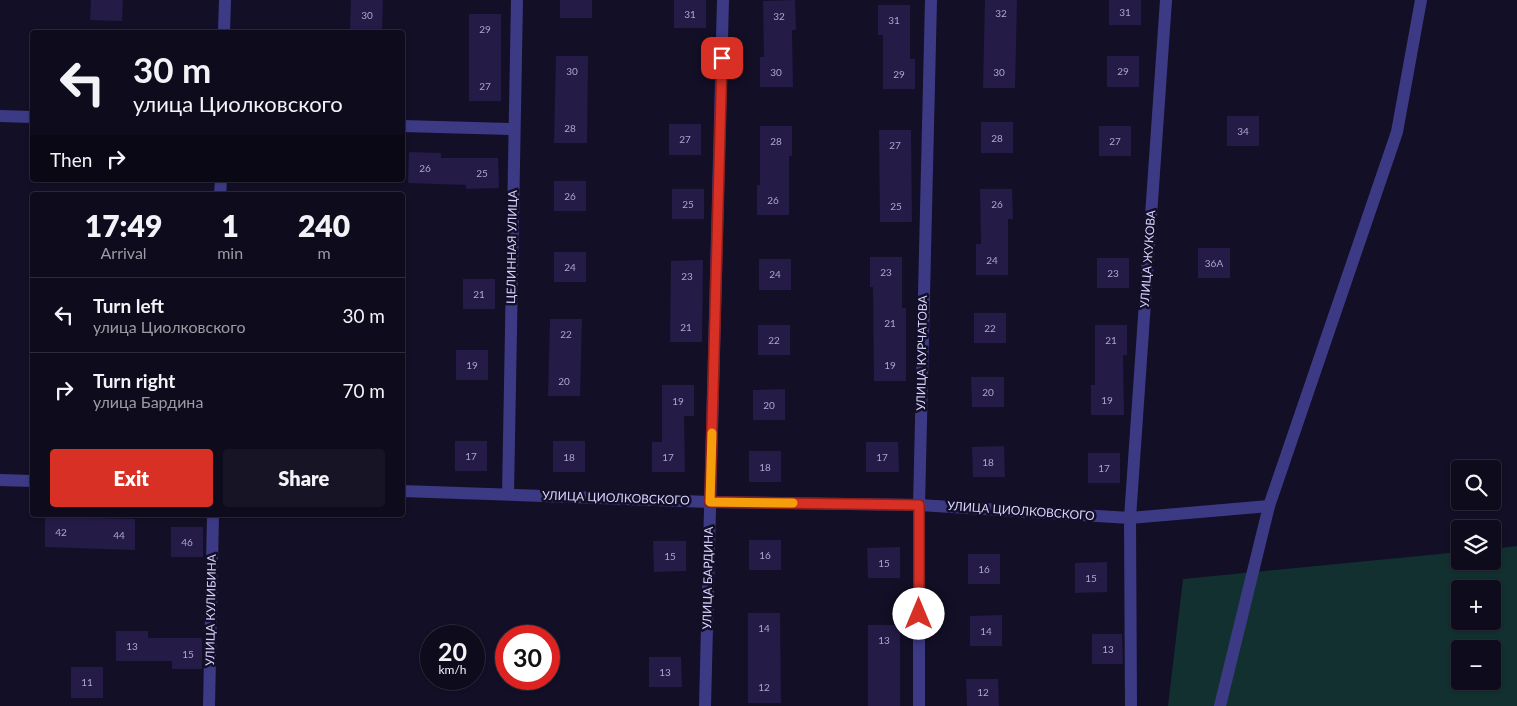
<!DOCTYPE html>
<html lang="en">
<head>
<meta charset="utf-8">
<style>
	:root { --surface:#0e0b1c; --page:#171425; --text:#f1f3f6; --muted:#9b9ba3; --line:#2e2b3b; --accent:#d93025 }
	body { margin:0; font-family:Lato,sans-serif; background:var(--page); color:var(--text); height:100vh; display:flex; flex-direction:column; font-size:19px; white-space:nowrap }
	* { box-sizing:border-box; margin:0 }
	p { font-size:16px; color:var(--muted) }
	.icon { flex:none; width:28px; height:28px; fill:none; stroke:currentColor; stroke-width:2; stroke-linecap:round; stroke-linejoin:round }
	.map { position:relative; flex:1; overflow:hidden }
	.panel { position:absolute; left:30px; top:192px; width:375px; height:325px; display:flex; flex-direction:column; background:var(--surface); border-radius:5px; box-shadow:0 1px 4px #0004,0 0 0 1px var(--line) }
	.panel>* { flex:none }
	.top-card { position:absolute; left:30px; top:30px; width:375px; height:152px; border-radius:5px; box-shadow:0 1px 4px #0004,0 0 0 1px var(--line); background:#0e0b1c; color:var(--text); overflow:hidden }
	.buttons { position:absolute; left:1451px; top:460px; display:grid; gap:10px }
	.buttons a { display:grid; place-items:center; width:50px; height:50px; border-radius:5px; background:var(--surface); box-shadow:0 1px 4px #0004,0 0 0 1px var(--line); font-size:25px }
	.speed { position:absolute; left:420px; top:625px; display:flex; gap:10px; font-size:25px; font-weight:700; text-align:center }
	.speed>* { display:grid; place-content:center; width:65px; height:65px; border-radius:50%; background:var(--surface); box-shadow:0 1px 4px #0004,0 0 0 1px var(--line); line-height:1 }
	.speed small { font-size:12px; font-weight:400 }
	.speed .limit { border:8px solid #d22; background:#fff; color:#111 }
	.pin { position:absolute; display:grid; place-items:center; width:42px; height:42px; color:#fff; margin:-21px; border-radius:10px; box-shadow:0 2px 8px #0006 }
	.me { position:absolute; width:55px; margin:-28px; rotate:0deg; stroke-linejoin:round; filter:drop-shadow(0 0 4px #0008) }
	.turn { display:flex; align-items:center; gap:18px; height:105px; padding:0 20px; font-size:22px }
	.turn .icon { width:65px; height:65px; stroke-width:2.5 }
	.turn b { display:block; font-size:35px; line-height:42px }
	.then { display:flex; align-items:center; height:48px; padding:0 20px; background:#0003; gap:10px; font-size:19px }
	.eta { display:flex; justify-content:space-evenly; align-items:center; height:85px; text-align:center }
	.eta b { font-size:30px; font-weight:800; line-height:35px }
	.action { display:flex; gap:10px; margin-top:auto; padding:10px 20px }
	.action a { flex:1; height:58px; border-radius:5px; background:var(--accent); color:#fff; font-size:20px; font-weight:800; line-height:58px; text-align:center }
	.action a+a { background:var(--page); color:var(--text) }
	ul { padding:0; list-style:none }
	li { display:flex; align-items:center; gap:15px; height:75px; padding:0 20px; border-top:1px solid var(--line) }
	li div { flex:1 }
	li b { display:block; font-size:19px }
	li em { font-style:normal }
	.map>svg:first-child { display:block }
	.green { fill:#12302f; fill-rule:evenodd }
	.building { fill:#241b47 }
	.lines { fill:none; stroke-linecap:round; stroke-linejoin:round }
	.street { stroke:#3d3a85; stroke-width:12 }
	.route-casing { stroke:#8d1f18; stroke-width:12 }
	.route { stroke:#d93025; stroke-width:9 }
	.slow { stroke:#f59e0b; stroke-width:9 }
	.labels { text-anchor:middle; stroke-width:5; stroke-linejoin:round; paint-order:stroke }
	.number-label { font-size:10px; fill:#aca6d1 }
	.street-label { font-size:12px; fill:#d9d4ff; stroke:#130f26 }
</style>
</head>
<body>
<div class="map">
<svg width="1517" height="706" viewBox="0 0 1517 706">
	<rect width="100%" height="100%" fill="#130f26"/>
	<path class="green" d="M 1517,546 L 1517,706 L 1168,706 L 1183,579 L 1460,552 L 1460,561 L 1492,561 L 1493,549 ZM 1460,589 L 1492,589 L 1492,621 L 1460,621 ZM 1460,649 L 1492,649 L 1492,681 L 1460,681 Z"/>
	<g class="building">
		<polygon points="91,0 123,0 122,21 90,20"/>
		<polygon points="351,0 383,0 382,30 350,29"/>
		<rect x="560" y="0" width="32" height="18"/>
		<rect x="674" y="0" width="32" height="28"/>
		<polygon points="795,0 796,30 792,30 793,87 760,87 760,57 764,57 763,1"/>
		<polygon points="985,0 1017,0 1015,88 983,88"/>
		<rect x="1109" y="0" width="32" height="25"/>
		<polygon points="878,5 910,5 910,59 915,59 915,89 883,89 883,35 878,35"/>
		<rect x="469" y="14" width="32" height="87"/>
		<polygon points="556,56 588,56 587,143 554,143"/>
		<rect x="1107" y="56" width="32" height="31"/>
		<rect x="1227" y="116" width="32" height="30"/>
		<rect x="981" y="122" width="32" height="31"/>
		<rect x="669" y="124" width="32" height="31"/>
		<polygon points="760,126 792,126 792,156 789,156 789,215 757,215 757,185 760,185"/>
		<rect x="1099" y="126" width="32" height="30"/>
		<polygon points="879,130 911,130 912,222 880,222"/>
		<polygon points="409,152 441,153 441,158 498,158 499,188 466,189 466,185 408,183"/>
		<rect x="554" y="181" width="32" height="30"/>
		<rect x="672" y="189" width="32" height="30"/>
		<polygon points="980,189 1012,189 1013,219 1008,219 1008,275 976,275 976,244 981,244"/>
		<rect x="1198" y="248" width="32" height="30"/>
		<rect x="554" y="252" width="32" height="30"/>
		<polygon points="870,257 902,257 902,308 906,308 906,381 874,381 873,287 870,287"/>
		<rect x="1097" y="258" width="32" height="30"/>
		<rect x="759" y="259" width="32" height="31"/>
		<polygon points="703,260 702,342 670,342 671,261"/>
		<rect x="463" y="279" width="32" height="30"/>
		<rect x="974" y="313" width="32" height="30"/>
		<polygon points="550,319 582,319 580,396 548,396"/>
		<rect x="758" y="325" width="32" height="30"/>
		<polygon points="1095,325 1127,325 1127,355 1123,355 1124,415 1091,415 1091,385 1095,385"/>
		<rect x="456" y="350" width="32" height="30"/>
		<polygon points="971,377 1004,377 1004,407 972,407"/>
		<polygon points="662,385 694,385 694,416 684,416 685,472 652,472 652,442 662,442"/>
		<polygon points="785,389 785,420 753,420 753,390"/>
		<rect x="455" y="441" width="32" height="30"/>
		<rect x="553" y="441" width="32" height="31"/>
		<polygon points="866,442 898,442 899,472 866,472"/>
		<polygon points="1004,446 1005,477 973,477 972,447"/>
		<rect x="749" y="451" width="32" height="31"/>
		<rect x="1088" y="453" width="32" height="30"/>
		<polygon points="45,517 135,519 135,550 45,547"/>
		<rect x="171" y="527" width="32" height="30"/>
		<rect x="749" y="540" width="32" height="30"/>
		<polygon points="653,541 686,541 686,571 654,572"/>
		<polygon points="900,547 900,578 868,578 867,548"/>
		<rect x="968" y="554" width="32" height="30"/>
		<polygon points="1107,562 1107,592 1075,593 1075,563"/>
		<polygon points="748,613 780,613 781,703 748,703"/>
		<polygon points="1002,615 1002,646 970,646 970,616"/>
		<rect x="868" y="625" width="32" height="81"/>
		<polygon points="116,631 148,631 148,638 202,638 202,669 172,669 172,661 116,661"/>
		<polygon points="1092,634 1122,634 1123,664 1092,664"/>
		<polygon points="649,657 681,657 682,687 649,687"/>
		<rect x="71" y="667" width="32" height="31"/>
		<polygon points="966,679 998,679 999,706 967,706"/>
	</g>
	<g class="lines">
		<g class="street">
			<polyline points="224,32 225,0"/>
			<polyline points="0,116 32,117"/>
			<polyline points="402,126 514,129"/>
			<polyline points="220,195 221,180"/>
			<polyline points="0,480 32,481"/>
			<polyline points="402,491 710,502 919,505 1130,518 1269,506 1397,132 1421,0"/>
			<polyline points="508,494 517,0"/>
			<polyline points="209,706 213,515"/>
			<polyline points="705,706 723,0"/>
			<polyline points="919,706 919,505 931,0"/>
			<polyline points="1131,706 1130,518 1166,0"/>
			<polyline points="1220,706 1269,506"/>
		</g>
	</g>
	<g class="lines">
		<defs>
			<polyline id="route" points="722,58 710,502 919,505 919,614"/>
		</defs>
		<use href="#route" class="route-casing"/>
		<use href="#route" class="route"/>
		<polyline class="slow" points="712,433 710,502 793,503"/>
	</g>
	<g class="labels">
		<g class="number-label">
			<text x="1125" y="16">31</text>
			<text x="1001" y="17">32</text>
			<text x="690" y="18">31</text>
			<text x="367" y="19">30</text>
			<text x="779" y="20">32</text>
			<text x="894" y="24">31</text>
			<text x="485" y="33">29</text>
			<text x="572" y="75">30</text>
			<text x="1123" y="75">29</text>
			<text x="776" y="76">30</text>
			<text x="999" y="76">30</text>
			<text x="899" y="78">29</text>
			<text x="485" y="90">27</text>
			<text x="570" y="132">28</text>
			<text x="1243" y="135">34</text>
			<text x="997" y="142">28</text>
			<text x="685" y="143">27</text>
			<text x="776" y="145">28</text>
			<text x="1115" y="145">27</text>
			<text x="895" y="149">27</text>
			<text x="425" y="172">26</text>
			<text x="482" y="177">25</text>
			<text x="570" y="200">26</text>
			<text x="773" y="204">26</text>
			<text x="688" y="208">25</text>
			<text x="997" y="208">26</text>
			<text x="896" y="210">25</text>
			<text x="992" y="264">24</text>
			<text x="1214" y="267">36А</text>
			<text x="570" y="271">24</text>
			<text x="886" y="276">23</text>
			<text x="1113" y="277">23</text>
			<text x="775" y="278">24</text>
			<text x="687" y="280">23</text>
			<text x="479" y="298">21</text>
			<text x="890" y="327">21</text>
			<text x="686" y="331">21</text>
			<text x="990" y="332">22</text>
			<text x="566" y="338">22</text>
			<text x="774" y="344">22</text>
			<text x="1111" y="344">21</text>
			<text x="472" y="369">19</text>
			<text x="890" y="369">19</text>
			<text x="564" y="385">20</text>
			<text x="988" y="396">20</text>
			<text x="1107" y="404">19</text>
			<text x="678" y="405">19</text>
			<text x="769" y="409">20</text>
			<text x="471" y="460">17</text>
			<text x="569" y="461">18</text>
			<text x="668" y="461">17</text>
			<text x="882" y="461">17</text>
			<text x="988" y="466">18</text>
			<text x="765" y="471">18</text>
			<text x="1104" y="472">17</text>
			<text x="61" y="536">42</text>
			<text x="119" y="539">44</text>
			<text x="187" y="546">46</text>
			<text x="765" y="559">16</text>
			<text x="670" y="560">15</text>
			<text x="884" y="567">15</text>
			<text x="984" y="573">16</text>
			<text x="1091" y="582">15</text>
			<text x="764" y="632">14</text>
			<text x="986" y="635">14</text>
			<text x="884" y="644">13</text>
			<text x="132" y="650">13</text>
			<text x="1108" y="653">13</text>
			<text x="188" y="658">15</text>
			<text x="665" y="676">13</text>
			<text x="87" y="686">11</text>
			<text x="764" y="691">12</text>
			<text x="983" y="696">12</text>
		</g>
		<g class="street-label">
			<text transform="translate(512 247) rotate(-89)" y="4">ЦЕЛИННАЯ УЛИЦА</text>
			<text transform="translate(1148 259) rotate(-86)" y="4">УЛИЦА ЖУКОВА</text>
			<text transform="translate(922 353) rotate(-89)" y="4">УЛИЦА КУРЧАТОВА</text>
			<text transform="translate(616 498) rotate(2)" y="4">УЛИЦА ЦИОЛКОВСКОГО</text>
			<text transform="translate(1021 511) rotate(4)" y="4">УЛИЦА ЦИОЛКОВСКОГО</text>
			<text transform="translate(708 578) rotate(-89)" y="4">УЛИЦА БАРДИНА</text>
			<text transform="translate(211 610) rotate(-89)" y="4">УЛИЦА КУЛИБИНА</text>
		</g>
	</g>
</svg>
<div class="buttons">
<a><svg class="icon" aria-label="search" viewBox="0 0 24 24"><circle cx="10" cy="10" r="6"/><path d="M15 15l6 6"/></svg></a>
<a><svg class="icon" aria-label="layers" viewBox="0 0 24 24"><path d="M12 4l9 5-9 5-9-5zM3 14l9 5 9-5"/></svg></a>
<a>+</a>
<a>−</a>
</div>
<div class="speed"><div>20<small>km/h</small></div><div class="limit">30</div></div>
<div class="pin" style="left:722px;top:58px;background:#d93025"><svg class="icon" aria-label="arrive" viewBox="0 0 24 24"><path d="M6 21V4h12l-3 4 3 4H6"/></svg></div>
<svg class="me" style="left:919px;top:614px" viewBox="-20 -20 40 40"><circle r="19" fill="#fff"/><path d="M0-13L10 11 0 6-10 11z" fill="#d93025"/></svg>
<div class="top-card">
<div class="turn"><svg class="icon" aria-label="left" viewBox="0 0 24 24"><path d="M17 20v-9H6M10 6l-5 5 5 5"/></svg><div><b>30 m</b>улица Циолковского</div></div>
<div class="then">Then<svg class="icon" aria-label="right" viewBox="0 0 24 24"><path d="M7 20v-9h11M14 6l5 5-5 5"/></svg></div>
</div>
<section class="panel">
<div class="eta">
<div><b>17:49</b><p>Arrival</p></div>
<div><b>1</b><p>min</p></div>
<div><b>240</b><p>m</p></div>
</div>
<ul>
<li><svg class="icon" aria-label="left" viewBox="0 0 24 24"><path d="M17 20v-9H6M10 6l-5 5 5 5"/></svg><div><b>Turn left</b><p>улица Циолковского</p></div><em>30 m</em></li>
<li><svg class="icon" aria-label="right" viewBox="0 0 24 24"><path d="M7 20v-9h11M14 6l5 5-5 5"/></svg><div><b>Turn right</b><p>улица Бардина</p></div><em>70 m</em></li>
</ul>
<div class="action"><a>Exit</a><a>Share</a></div>
</section>
</div>
</body>
</html>
